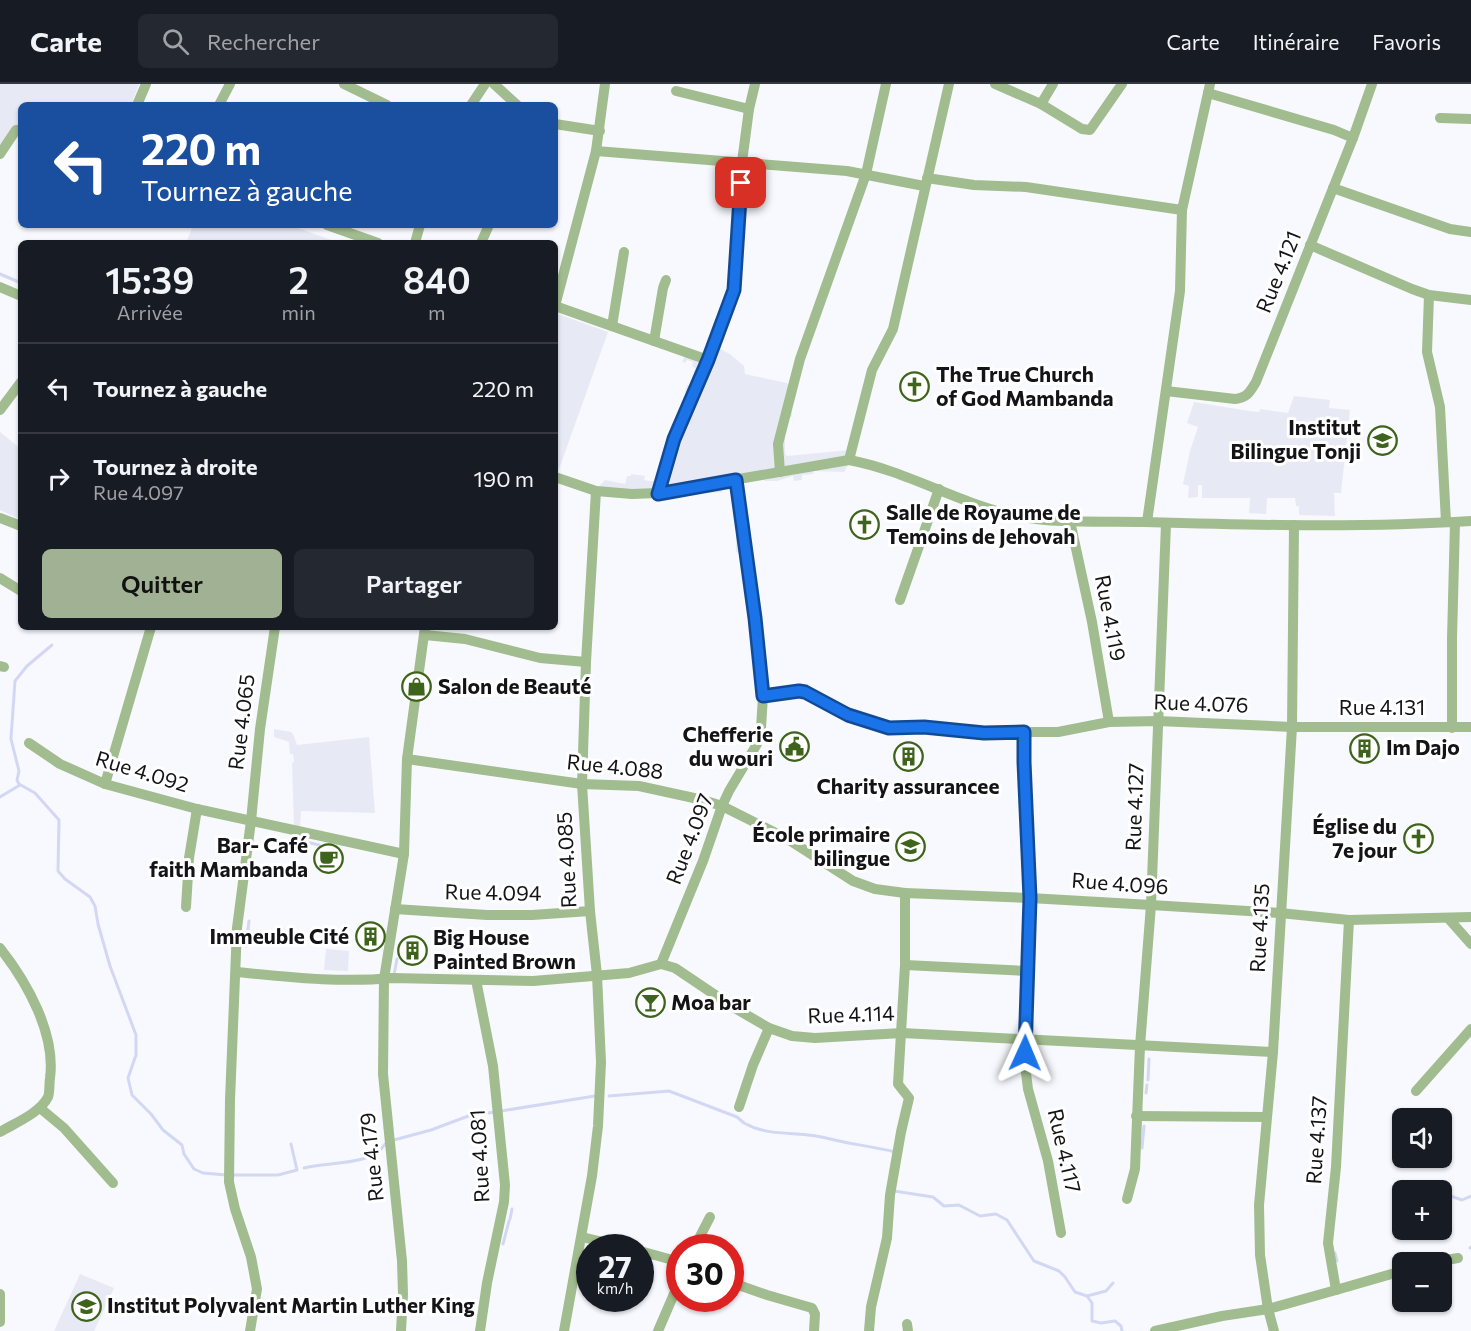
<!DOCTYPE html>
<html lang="fr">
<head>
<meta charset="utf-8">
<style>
	:root { --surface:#171b24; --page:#242831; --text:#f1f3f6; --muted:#9ea1a6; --line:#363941; --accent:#a0b293 }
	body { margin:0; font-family:Commissioner,sans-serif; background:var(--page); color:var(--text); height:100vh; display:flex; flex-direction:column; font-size:22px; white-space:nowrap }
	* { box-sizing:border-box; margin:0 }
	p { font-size:20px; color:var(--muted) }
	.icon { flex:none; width:33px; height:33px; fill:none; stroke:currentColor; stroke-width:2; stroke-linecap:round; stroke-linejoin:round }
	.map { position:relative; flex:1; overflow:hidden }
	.panel { position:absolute; left:18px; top:156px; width:540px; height:390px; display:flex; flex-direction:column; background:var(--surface); border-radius:9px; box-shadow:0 2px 4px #0004 }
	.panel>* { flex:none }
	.hud { position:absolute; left:18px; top:18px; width:540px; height:126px; border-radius:9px; box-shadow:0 2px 4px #0004; background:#1a4fa0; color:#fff; overflow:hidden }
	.controls { position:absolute; left:1392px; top:1024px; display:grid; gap:12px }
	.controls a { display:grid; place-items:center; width:60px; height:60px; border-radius:9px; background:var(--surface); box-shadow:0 2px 4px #0004; font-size:30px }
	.speed { position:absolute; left:576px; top:1150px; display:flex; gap:12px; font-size:30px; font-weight:700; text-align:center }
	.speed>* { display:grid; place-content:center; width:78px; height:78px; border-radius:50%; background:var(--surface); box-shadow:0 2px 4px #0004; line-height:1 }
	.speed small { font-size:15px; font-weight:400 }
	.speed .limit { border:9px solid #d22; background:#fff; color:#111 }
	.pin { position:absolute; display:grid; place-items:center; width:51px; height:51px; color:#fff; margin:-26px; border-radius:12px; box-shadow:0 3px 9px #0006 }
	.me { position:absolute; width:66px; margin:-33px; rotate:1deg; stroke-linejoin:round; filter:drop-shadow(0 0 4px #0008) }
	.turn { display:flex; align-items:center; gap:21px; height:126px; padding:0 24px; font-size:27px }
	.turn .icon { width:78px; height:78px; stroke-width:2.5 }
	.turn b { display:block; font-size:42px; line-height:51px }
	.eta { display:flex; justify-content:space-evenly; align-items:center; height:102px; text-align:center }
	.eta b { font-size:36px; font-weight:600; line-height:42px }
	.primary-button { display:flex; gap:12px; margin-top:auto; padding:12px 24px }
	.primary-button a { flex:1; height:69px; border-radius:9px; background:var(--accent); color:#111; font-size:24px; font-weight:600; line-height:69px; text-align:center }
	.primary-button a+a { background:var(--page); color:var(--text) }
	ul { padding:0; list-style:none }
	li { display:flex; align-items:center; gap:18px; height:90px; padding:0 24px; border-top:2px solid var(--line) }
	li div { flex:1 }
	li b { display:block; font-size:22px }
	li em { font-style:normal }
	header { display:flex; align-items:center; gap:36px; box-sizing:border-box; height:84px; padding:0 30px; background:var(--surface); border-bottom:2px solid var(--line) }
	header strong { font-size:28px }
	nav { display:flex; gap:33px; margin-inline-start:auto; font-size:21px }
	.search { width:420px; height:54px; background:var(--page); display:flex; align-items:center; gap:15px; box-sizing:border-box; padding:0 21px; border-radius:9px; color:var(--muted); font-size:22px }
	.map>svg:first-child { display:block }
	.built { fill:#e7e9f5 }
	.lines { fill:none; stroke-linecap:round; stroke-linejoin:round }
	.stream { stroke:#d2d8f4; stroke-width:3 }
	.minor { stroke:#a1bc8e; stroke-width:10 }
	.route-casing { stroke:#114b97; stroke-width:15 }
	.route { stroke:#1a73e8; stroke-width:10 }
	.labels { text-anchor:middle; stroke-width:6; stroke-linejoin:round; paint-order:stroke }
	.street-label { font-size:21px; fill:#141417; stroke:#fff }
	.poi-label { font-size:21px; font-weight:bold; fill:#141417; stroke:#fff; text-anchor:start }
</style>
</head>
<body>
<header>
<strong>Carte</strong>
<div class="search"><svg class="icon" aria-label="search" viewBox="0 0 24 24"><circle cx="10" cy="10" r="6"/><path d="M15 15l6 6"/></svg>Rechercher</div>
<nav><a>Carte</a><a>Itinéraire</a><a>Favoris</a></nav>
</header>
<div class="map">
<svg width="1471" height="1247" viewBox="0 0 1471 1247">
	<rect width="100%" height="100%" fill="#f8f9fe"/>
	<g class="built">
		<polygon points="0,0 139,0 131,21 21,21 21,44 0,64"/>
		<polygon points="193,141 289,141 340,159 186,159"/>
		<polygon points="555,229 608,248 559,385 555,384"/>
		<polygon points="712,261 730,270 744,282 745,290 787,299 795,307 791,323 792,332 788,335 785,349 785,370 787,372 850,366 852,375 844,388 814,387 813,390 802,391 802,396 794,397 793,392 777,397 765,397 760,394 741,396 745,427 747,426 746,432 754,474 753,474 736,468 736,439 729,404 722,403 722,408 709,409 704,407 595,406 605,396 625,400 627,392 631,392 631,390 645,392 644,396 649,397 655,397 656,393 657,394 675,346 671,341 678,331 687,309 685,308 687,301 690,301 695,284 692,282 693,278 687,276 685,279 682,278 688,265 707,272"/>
		<polygon points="1294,312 1330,316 1329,324 1350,326 1341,409 1334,409 1335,432 1299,431 1299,422 1296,422 1295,414 1267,414 1266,430 1249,429 1250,414 1202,414 1202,401 1198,401 1198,413 1188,414 1189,402 1183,400 1190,367 1198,343 1187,339 1194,318 1249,327 1259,328 1260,325 1288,329"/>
		<polygon points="0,348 21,365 21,436 0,426"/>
		<polygon points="274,645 291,648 293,650 297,661 369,653 375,729 301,727 300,744 294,743 292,679 294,678 293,670 290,670 289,658 274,653"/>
		<polygon points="326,865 349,867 348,887 324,886"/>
		<polygon points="80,1190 114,1204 94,1247 54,1247"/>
	</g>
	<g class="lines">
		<g class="stream">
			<polyline points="0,190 21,199"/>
			<polyline points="11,654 15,597 27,582 52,561"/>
			<polyline points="11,655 19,687 17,696 19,700 35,709 59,736 58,787 65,795 90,813 95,822 98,840 110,882 136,951 136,971 128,994 132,1011 151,1030 163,1046 182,1061 184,1070 194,1085 203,1089 226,1091"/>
			<polyline points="0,713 20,701"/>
			<polyline points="306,758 319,761"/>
			<polyline points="246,862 249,837"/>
			<polyline points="394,891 397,875"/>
			<polyline points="1148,996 1149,975"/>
			<polyline points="1146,1009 1147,1001"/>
			<polyline points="609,1012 669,1007 737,1033 744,1039"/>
			<polyline points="501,1027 595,1012"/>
			<path d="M 746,1040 C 769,1053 801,1047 826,1054 C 848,1060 872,1062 895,1068"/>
			<polyline points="394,1056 431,1046 471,1031 496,1028"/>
			<polyline points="1142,1064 1144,1042"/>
			<path d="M 304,1084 C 327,1077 371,1083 385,1060"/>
			<polyline points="233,1091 278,1091 297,1086 291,1060"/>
			<polyline points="894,1107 933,1113 944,1122 959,1121 980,1132 996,1130 1007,1136 1034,1177 1059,1187 1065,1193 1075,1208 1087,1212 1092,1219 1092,1237 1101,1239 1115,1237 1121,1242 1122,1247"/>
			<polyline points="1429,1107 1432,1107"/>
			<polyline points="1442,1109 1462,1116 1471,1112"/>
			<polyline points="510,1135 512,1125"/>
			<polyline points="503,1160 509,1137"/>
			<polyline points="1470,1164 1471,1163"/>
			<polyline points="1335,1169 1337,1177"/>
			<polyline points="1087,1212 1106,1207 1113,1199"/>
		</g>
		<g class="minor">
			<polyline points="344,0 387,21"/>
			<polyline points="494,0 517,21"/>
			<polyline points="995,0 1041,20 1053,0"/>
			<polyline points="676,7 749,25"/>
			<polyline points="1208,9 1334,46 1353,54"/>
			<polyline points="1041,20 1082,45 1090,46 1122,0"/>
			<polyline points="137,21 146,0"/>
			<polyline points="219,21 230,0"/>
			<polyline points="471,21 485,0"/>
			<polyline points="1440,34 1471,35"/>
			<polyline points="555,40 600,47"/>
			<polyline points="596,67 847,87 924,102"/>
			<polyline points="0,70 16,46 21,46"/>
			<polyline points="927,94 974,101 1026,103 1182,126"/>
			<polyline points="1333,104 1450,145 1471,148"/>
			<polyline points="327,141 378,159"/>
			<polyline points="415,159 420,141"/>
			<polyline points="481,159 489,141"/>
			<polyline points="1310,161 1412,205 1429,211 1471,216"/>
			<polyline points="0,203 21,212"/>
			<polyline points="1429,211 1427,268 1440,323 1446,438"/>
			<polyline points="555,222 596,67 605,0"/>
			<polyline points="555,222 708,276"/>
			<polyline points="612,242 624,168"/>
			<polyline points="654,257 663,204 666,196"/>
			<path d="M 1166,307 L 1235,315 C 1247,314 1250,308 1256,298 L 1353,54 L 1372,0"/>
			<polyline points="0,326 21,298"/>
			<polyline points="849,376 872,286 893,245 949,0"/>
			<polyline points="780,388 778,360 800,275 866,90 886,0"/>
			<path d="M 555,393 L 596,407 L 632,410 L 658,409 L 849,376 C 908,387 959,420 1017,432 C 1057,440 1103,437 1144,438 C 1253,441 1362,444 1471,437"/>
			<polyline points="658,409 674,355 708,276 734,206 742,78 749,25 755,0"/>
			<polyline points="0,434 21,442"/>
			<polyline points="1070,437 1092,538 1109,638"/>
			<polyline points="1147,438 1180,207 1182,126 1210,0"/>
			<polyline points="0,494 21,507"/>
			<polyline points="900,516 939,405"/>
			<polyline points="425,551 465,555 540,574 586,578"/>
			<polyline points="0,582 4,583"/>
			<polyline points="763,612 799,607 805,608 848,631 889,644 924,643 984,649 1024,648"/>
			<polyline points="1452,644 1452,555 1455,438"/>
			<polyline points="29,659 60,680 105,700 197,725 404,770"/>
			<polyline points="407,675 582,700 639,702 703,716 722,722 786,754 853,797 875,805 905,809"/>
			<polyline points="105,700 151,543"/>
			<polyline points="186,823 189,774 197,725"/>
			<polyline points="395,825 487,831 532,831 590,827"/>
			<polyline points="1448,834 1471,860"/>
			<path d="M 0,864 C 27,898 56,950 50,994 C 49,1000 50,1008 48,1013 C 40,1029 15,1039 0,1048"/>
			<polyline points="661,880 703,777 722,722 729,707 757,660 761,644 763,612 755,534 736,396"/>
			<polyline points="905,881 1027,887"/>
			<path d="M 236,888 C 289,893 340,899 392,894 L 533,897 L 629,889 L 661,880 L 675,884 L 733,923 L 769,944 L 792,952 L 815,954 L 902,949 L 1273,968"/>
			<polyline points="476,896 493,982 505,1101 504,1118 487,1199 480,1247"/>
			<polyline points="1416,1007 1471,945"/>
			<polyline points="739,1023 753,981 769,944"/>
			<polyline points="40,1024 64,1044 113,1099"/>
			<polyline points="1136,1032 1266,1033"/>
			<polyline points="1127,1115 1135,1085 1140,962 1151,821 1166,440"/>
			<polyline points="1061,1149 1048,1077 1028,1005 1025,981 1030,814 1024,648 1058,648 1109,638 1158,637 1292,643 1471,643"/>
			<polyline points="582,1153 628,1164"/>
			<polyline points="694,1164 710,1133"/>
			<polyline points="640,1167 680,1178"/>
			<polyline points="1429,1179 1458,1174"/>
			<polyline points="730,1198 767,1211 812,1224 815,1230 814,1247"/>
			<polyline points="1336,1206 1402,1187"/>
			<polyline points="0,1210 0,1238"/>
			<polyline points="907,1240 908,1247"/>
			<polyline points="250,1247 257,1205 251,1173 235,1125 229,1098 230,1016 237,844 251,737 260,645 275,543"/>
			<polyline points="401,1247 403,1210 402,1177 383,990 384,895 404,770 407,675 425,543"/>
			<polyline points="564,1247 592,1092 598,1042 601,978 597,891 590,827 582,700 586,578 596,407"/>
			<polyline points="658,1247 680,1196"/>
			<polyline points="869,1247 871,1223 887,1154 890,1111 901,1048 909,1014 898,1000 905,881 905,809 1030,814 1151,821 1280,829 1349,836 1471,833"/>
			<polyline points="1155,1247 1222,1232 1268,1225 1336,1206 1328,1159 1336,1083 1349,836"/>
			<polyline points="1274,1247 1268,1225 1260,1171 1259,1121 1273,968 1292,643 1294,441"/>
		</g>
	</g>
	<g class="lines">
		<defs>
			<polyline id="route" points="741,99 734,206 708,276 674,355 658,410 736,396 755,534 763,612 799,607 805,608 848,631 889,644 924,643 984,649 1024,648 1024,678 1030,814 1025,969"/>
		</defs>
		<use href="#route" class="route-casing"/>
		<use href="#route" class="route"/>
	</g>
	<defs>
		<symbol id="church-ring" viewBox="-11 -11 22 22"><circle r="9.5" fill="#fff" stroke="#3e631b" stroke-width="1.5"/><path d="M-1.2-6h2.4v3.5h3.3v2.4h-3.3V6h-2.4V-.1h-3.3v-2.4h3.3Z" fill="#3e631b"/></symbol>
		<symbol id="school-ring" viewBox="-11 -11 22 22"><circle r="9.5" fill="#fff" stroke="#3e631b" stroke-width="1.5"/><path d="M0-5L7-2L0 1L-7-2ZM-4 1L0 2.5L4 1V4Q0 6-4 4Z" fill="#3e631b"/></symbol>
		<symbol id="shop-ring" viewBox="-11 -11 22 22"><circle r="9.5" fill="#fff" stroke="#3e631b" stroke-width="1.5"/><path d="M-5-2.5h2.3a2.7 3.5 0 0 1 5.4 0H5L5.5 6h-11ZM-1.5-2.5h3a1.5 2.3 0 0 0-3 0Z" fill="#3e631b"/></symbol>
		<symbol id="civic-ring" viewBox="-11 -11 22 22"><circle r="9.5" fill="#fff" stroke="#3e631b" stroke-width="1.5"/><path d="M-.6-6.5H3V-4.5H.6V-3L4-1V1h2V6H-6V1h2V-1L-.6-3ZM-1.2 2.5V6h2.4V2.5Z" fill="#3e631b"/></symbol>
		<symbol id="building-ring" viewBox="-11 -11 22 22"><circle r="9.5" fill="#fff" stroke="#3e631b" stroke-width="1.5"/><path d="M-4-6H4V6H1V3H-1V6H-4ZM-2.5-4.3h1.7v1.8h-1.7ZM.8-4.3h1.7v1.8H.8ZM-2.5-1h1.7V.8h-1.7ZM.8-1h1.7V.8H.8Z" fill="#3e631b"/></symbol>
		<symbol id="cafe-ring" viewBox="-11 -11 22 22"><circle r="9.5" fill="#fff" stroke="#3e631b" stroke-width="1.5"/><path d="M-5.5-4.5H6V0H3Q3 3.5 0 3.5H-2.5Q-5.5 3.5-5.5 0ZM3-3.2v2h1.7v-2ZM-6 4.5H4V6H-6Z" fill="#3e631b"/></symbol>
		<symbol id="bar-ring" viewBox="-11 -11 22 22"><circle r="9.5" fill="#fff" stroke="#3e631b" stroke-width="1.5"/><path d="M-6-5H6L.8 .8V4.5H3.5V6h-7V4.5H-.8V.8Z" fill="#3e631b"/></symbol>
	</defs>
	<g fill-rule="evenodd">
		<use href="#church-ring" x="898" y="286" width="33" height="33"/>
		<use href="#school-ring" x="1366" y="340" width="33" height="33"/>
		<use href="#church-ring" x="848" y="424" width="33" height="33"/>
		<use href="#shop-ring" x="400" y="586" width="33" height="33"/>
		<use href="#civic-ring" x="778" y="646" width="33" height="33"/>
		<use href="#building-ring" x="1348" y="648" width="33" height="33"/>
		<use href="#building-ring" x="892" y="656" width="33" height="33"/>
		<use href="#church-ring" x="1402" y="738" width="33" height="33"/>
		<use href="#school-ring" x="894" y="746" width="33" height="33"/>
		<use href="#cafe-ring" x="312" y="758" width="33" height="33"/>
		<use href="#building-ring" x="354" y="836" width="33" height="33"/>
		<use href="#building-ring" x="396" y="850" width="33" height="33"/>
		<use href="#bar-ring" x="634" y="902" width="33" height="33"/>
		<use href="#school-ring" x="70" y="1206" width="33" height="33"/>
	</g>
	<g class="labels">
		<g class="street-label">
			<text transform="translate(1279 188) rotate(-68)" y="7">Rue 4.121</text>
			<text transform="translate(1110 534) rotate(79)" y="7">Rue 4.119</text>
			<text transform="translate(1201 620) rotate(2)" y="7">Rue 4.076</text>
			<text x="1382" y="631">Rue 4.131</text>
			<text transform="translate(242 638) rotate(-83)" y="7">Rue 4.065</text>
			<text transform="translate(615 683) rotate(6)" y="7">Rue 4.088</text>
			<text transform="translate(142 688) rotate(17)" y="7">Rue 4.092</text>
			<text transform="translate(1135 723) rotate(-88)" y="7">Rue 4.127</text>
			<text transform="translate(690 755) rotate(-69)" y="7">Rue 4.097</text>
			<text transform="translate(567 776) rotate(-93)" y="7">Rue 4.085</text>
			<text transform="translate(1120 800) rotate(4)" y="7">Rue 4.096</text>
			<text transform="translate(493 809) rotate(1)" y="7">Rue 4.094</text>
			<text transform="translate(1260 844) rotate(-87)" y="7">Rue 4.135</text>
			<text transform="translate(851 931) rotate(-2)" y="7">Rue 4.114</text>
			<text transform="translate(1317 1056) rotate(-86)" y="7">Rue 4.137</text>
			<text transform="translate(1064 1067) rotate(77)" y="7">Rue 4.117</text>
			<text transform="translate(480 1072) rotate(-93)" y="7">Rue 4.081</text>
			<text transform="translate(372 1073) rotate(-96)" y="7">Rue 4.179</text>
		</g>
		<g class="poi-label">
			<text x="936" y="298">The True Church<tspan x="936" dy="24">of God Mambanda</tspan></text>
			<text x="1361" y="351" text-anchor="end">Institut<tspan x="1361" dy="24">Bilingue Tonji</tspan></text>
			<text x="886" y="436">Salle de Royaume de<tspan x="886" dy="24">Temoins de Jehovah</tspan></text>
			<text x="438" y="610">Salon de Beauté</text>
			<text x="773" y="658" text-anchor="end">Chefferie<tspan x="773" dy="24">du wouri</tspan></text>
			<text x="1386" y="671">Im Dajo</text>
			<text x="908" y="710" text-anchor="middle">Charity assurancee</text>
			<text x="1397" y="750" text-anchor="end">Église du<tspan x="1397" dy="24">7e jour</tspan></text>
			<text x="890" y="758" text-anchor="end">École primaire<tspan x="890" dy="24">bilingue</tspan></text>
			<text x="308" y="769" text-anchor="end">Bar- Café<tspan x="308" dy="24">faith Mambanda</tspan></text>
			<text x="349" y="860" text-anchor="end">Immeuble Cité</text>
			<text x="433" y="861">Big House<tspan x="433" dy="24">Painted Brown</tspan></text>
			<text x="671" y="926">Moa bar</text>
			<text x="107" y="1229">Institut Polyvalent Martin Luther King</text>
		</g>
	</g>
</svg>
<div class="controls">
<a><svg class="icon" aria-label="sound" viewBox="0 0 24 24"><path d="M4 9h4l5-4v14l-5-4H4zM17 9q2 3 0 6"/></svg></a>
<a>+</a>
<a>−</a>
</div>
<div class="speed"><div>27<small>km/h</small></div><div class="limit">30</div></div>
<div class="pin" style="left:741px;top:99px;background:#d93025"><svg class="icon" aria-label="arrive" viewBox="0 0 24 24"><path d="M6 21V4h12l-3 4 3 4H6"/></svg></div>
<svg class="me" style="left:1025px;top:969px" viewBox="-20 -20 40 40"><path d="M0-17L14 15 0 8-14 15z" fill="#1a73e8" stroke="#fff" stroke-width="4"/></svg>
<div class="hud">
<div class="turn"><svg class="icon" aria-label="left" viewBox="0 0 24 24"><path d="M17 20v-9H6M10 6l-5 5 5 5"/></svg><div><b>220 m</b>Tournez à gauche</div></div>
</div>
<section class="panel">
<div class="eta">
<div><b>15:39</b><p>Arrivée</p></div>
<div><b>2</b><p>min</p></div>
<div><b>840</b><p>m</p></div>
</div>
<ul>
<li><svg class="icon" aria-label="left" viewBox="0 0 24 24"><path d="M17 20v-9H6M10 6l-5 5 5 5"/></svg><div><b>Tournez à gauche</b></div><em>220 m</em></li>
<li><svg class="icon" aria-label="right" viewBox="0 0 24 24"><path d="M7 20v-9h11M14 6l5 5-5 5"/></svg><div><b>Tournez à droite</b><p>Rue 4.097</p></div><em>190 m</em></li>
</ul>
<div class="primary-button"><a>Quitter</a><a>Partager</a></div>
</section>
</div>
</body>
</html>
